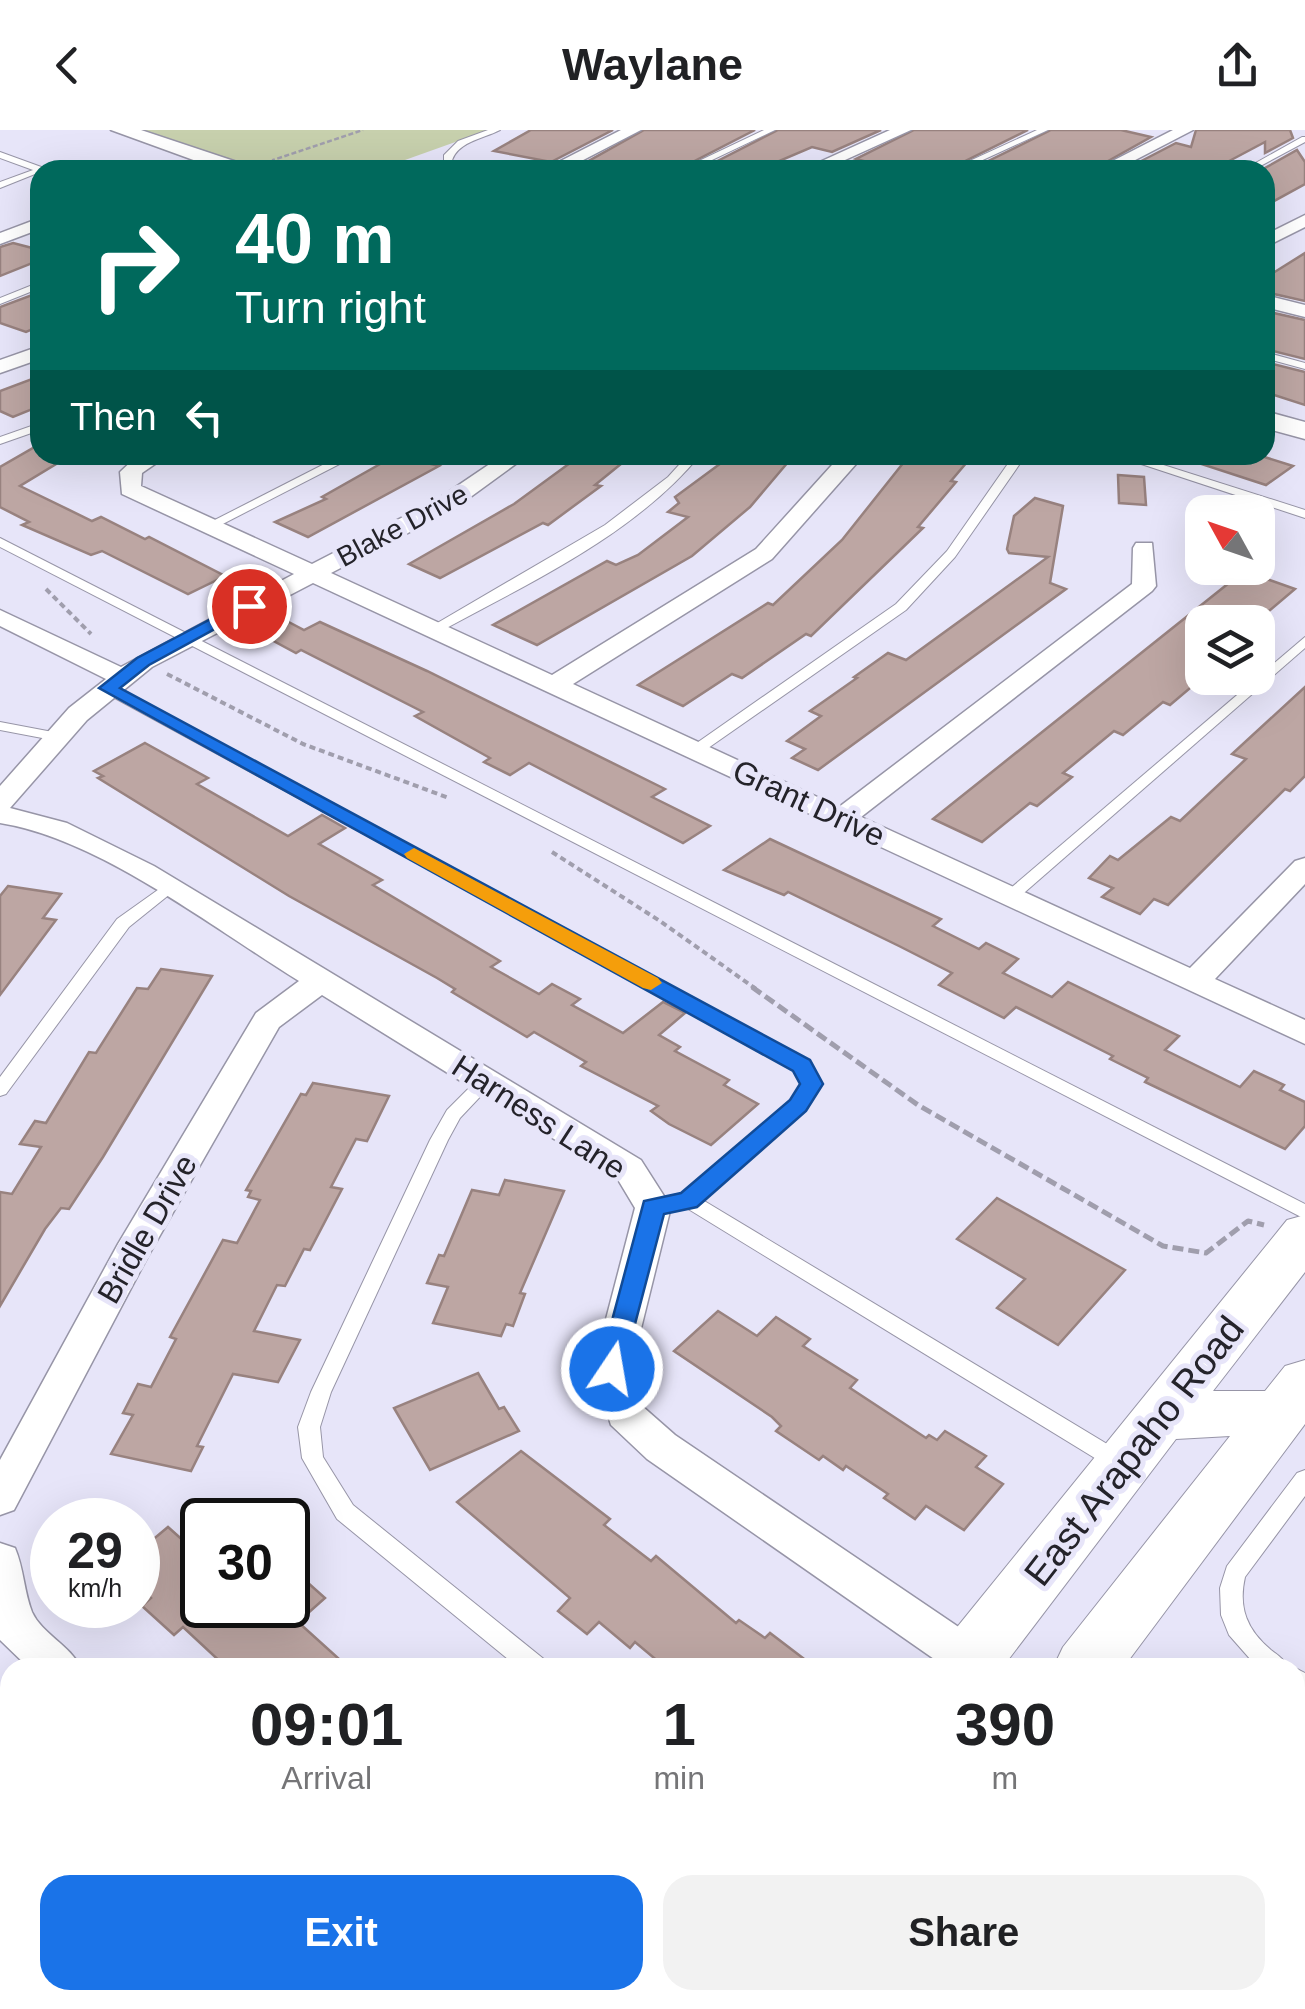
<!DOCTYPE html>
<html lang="en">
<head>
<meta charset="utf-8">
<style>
	:root { --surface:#fff; --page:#f2f2f2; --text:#202124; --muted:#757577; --accent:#1a73e8 }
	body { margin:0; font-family:Helvetica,sans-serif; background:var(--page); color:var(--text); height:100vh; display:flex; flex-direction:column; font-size:38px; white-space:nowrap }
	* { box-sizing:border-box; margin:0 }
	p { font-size:32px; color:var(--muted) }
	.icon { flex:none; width:55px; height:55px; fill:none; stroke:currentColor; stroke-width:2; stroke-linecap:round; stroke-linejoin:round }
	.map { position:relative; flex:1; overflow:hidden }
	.drawer { position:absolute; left:0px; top:1528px; width:1305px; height:352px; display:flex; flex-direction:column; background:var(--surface); border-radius:30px 30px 0 0; box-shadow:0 10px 40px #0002 }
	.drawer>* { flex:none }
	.guide { position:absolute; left:30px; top:30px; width:1245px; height:305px; border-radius:30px; box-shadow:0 10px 40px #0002; background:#00695c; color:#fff; overflow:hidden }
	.needle { width:65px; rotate:310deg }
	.controls { position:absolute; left:1185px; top:365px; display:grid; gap:20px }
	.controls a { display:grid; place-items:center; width:90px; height:90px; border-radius:20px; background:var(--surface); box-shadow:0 10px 40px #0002; font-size:50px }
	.speed { position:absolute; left:30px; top:1368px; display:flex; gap:20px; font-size:50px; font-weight:700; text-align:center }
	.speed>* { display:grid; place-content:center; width:130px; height:130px; border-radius:50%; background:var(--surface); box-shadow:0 10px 40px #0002; line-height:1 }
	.speed small { font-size:25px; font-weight:400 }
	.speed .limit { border:5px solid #111; border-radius:15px; background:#fff; color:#111 }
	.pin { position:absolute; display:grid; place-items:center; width:85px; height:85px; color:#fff; margin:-42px; border:5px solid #fff; border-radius:50%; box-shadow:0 2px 10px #0007 }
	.me { position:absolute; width:110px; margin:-55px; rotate:12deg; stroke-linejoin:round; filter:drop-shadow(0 0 8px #0008) }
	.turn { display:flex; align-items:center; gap:35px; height:210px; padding:0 40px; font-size:45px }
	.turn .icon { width:130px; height:130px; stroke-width:2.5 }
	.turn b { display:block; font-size:70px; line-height:85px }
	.then { display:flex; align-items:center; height:95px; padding:0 40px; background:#0003; gap:20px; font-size:38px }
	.eta { display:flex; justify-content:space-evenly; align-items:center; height:170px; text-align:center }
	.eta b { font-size:60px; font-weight:800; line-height:70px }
	.cta { display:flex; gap:20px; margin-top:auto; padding:20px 40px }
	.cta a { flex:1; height:115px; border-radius:30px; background:var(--accent); color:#fff; font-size:40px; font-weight:800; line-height:115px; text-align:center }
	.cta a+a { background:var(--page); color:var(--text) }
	header { display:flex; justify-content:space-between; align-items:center; height:130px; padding:0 40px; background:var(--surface); font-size:45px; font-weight:800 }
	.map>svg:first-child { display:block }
	.green { fill:#c7d0ad }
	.building { fill:#bda6a3; stroke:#98827f; stroke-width:2.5 }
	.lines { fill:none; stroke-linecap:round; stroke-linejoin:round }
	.service-casing { stroke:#9795a7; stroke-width:2 }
	.minor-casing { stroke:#9795a7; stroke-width:3 }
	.tertiary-casing { stroke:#9795a7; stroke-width:3 }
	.secondary-casing { stroke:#9795a7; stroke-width:2 }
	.path-far2 { stroke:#a09ead; stroke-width:2.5; stroke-dasharray:5 2.5; stroke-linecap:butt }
	.path-far1 { stroke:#a09ead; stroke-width:4; stroke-dasharray:6 4; stroke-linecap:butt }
	.path { stroke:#a09ead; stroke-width:5; stroke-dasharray:11 5; stroke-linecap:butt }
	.service { fill:#fff; fill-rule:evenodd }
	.minor { fill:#fff; fill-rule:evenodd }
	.tertiary { fill:#fff; fill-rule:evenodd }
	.secondary { fill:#fff; fill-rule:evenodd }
	.route { fill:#1a73e8; stroke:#114b97; stroke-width:2.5 }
	.slow { fill:#f59e0b }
	.labels { text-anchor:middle; stroke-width:10; stroke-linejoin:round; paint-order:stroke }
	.far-street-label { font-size:28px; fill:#24232a; stroke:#e7e5f9 }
	.street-label { font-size:32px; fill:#24232a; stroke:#e7e5f9 }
	.near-street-label { font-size:38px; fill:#24232a; stroke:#e7e5f9 }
</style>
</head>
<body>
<header><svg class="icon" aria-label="back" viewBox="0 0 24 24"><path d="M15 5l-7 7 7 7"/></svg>Waylane<svg class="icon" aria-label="share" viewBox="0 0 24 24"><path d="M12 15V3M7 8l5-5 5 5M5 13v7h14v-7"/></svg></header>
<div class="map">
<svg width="1305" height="1879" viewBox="0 0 1305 1879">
	<rect width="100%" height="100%" fill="#e7e5f9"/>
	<polygon class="green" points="137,0 489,0 377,40 259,40"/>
	<g class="building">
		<polygon points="531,0 613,0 551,32 494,21"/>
		<polygon points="644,0 755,0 677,40 578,37"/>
		<polygon points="778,0 881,0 832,22 812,17 758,40 700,40"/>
		<polygon points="914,0 1028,0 947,40 898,40 856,29"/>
		<polygon points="1051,0 1121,0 1151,7 1092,40 970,40"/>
		<polygon points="1196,0 1290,0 1293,8 1265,23 1265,12 1216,38 1200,34 1188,40 1124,40 1176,13 1191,17"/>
		<polygon points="1297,20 1305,32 1305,54 1265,76 1265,38"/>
		<polygon points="13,113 40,120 40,130 0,146 0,117"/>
		<polygon points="1305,123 1305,171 1265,162 1265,148"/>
		<polygon points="40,162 40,196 26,202 0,193 0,177"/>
		<polygon points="1265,181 1305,190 1305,229 1265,219"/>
		<polygon points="1265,232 1305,242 1305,275 1265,262"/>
		<polygon points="40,246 40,276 13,287 0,281 0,261"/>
		<polygon points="40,314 40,325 71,325 20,356 92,391 101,387 145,409 149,407 225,446 188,464 102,421 91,425 22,395 29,392 0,377 0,337"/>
		<polygon points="396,325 439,336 308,407 275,392 326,369 322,367"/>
		<polygon points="581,325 632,325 595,355 601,356 548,395 543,393 440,448 409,434 514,374"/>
		<polygon points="732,325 794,325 750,377 692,426 537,515 493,495 607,431 616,435 638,425 688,387 668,382 679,373 675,367"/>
		<polygon points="931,325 973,325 951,351 956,352 918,397 923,398 811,506 806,504 742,548 732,544 683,576 638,555 768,473 773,475 842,410 904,332 924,333"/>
		<polygon points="1190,325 1258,325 1293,336 1266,355 1189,330"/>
		<polygon points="1118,345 1144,347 1146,375 1119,373"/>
		<polygon points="1035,368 1063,376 1050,453 1066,459 818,640 792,628 805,619 787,611 821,586 810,581 857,548 854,547 888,523 906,530 1048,427 1009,423 1007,419 1014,386"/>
		<polygon points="1244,441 1295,459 1256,492 1202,492 1202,548 1170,575 1163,572 1123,605 1114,601 1063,643 1072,647 1037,676 1030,673 982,712 933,689"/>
		<polygon points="283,489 304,500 320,492 427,541 665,659 652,667 710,696 683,713 529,633 510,645 484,632 490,628 415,586 423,582 301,520 296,523 257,502"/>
		<polygon points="1305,557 1305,646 1290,661 1285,659 1168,775 1154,769 1140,784 1102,767 1113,758 1089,748 1110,726 1118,730 1171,687 1180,691 1246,629 1232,624"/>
		<polygon points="145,613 208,648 197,654 288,706 322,685 345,698 319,714 382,750 373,755 500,831 491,837 539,864 552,854 580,869 572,875 623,903 663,872 685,883 659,905 680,917 675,921 729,950 724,955 758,974 711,1015 669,994 651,981 658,976 581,936 586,932 534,902 527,907 452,862 455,859 437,848 289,766 98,648 103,646 94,641"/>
		<polygon points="770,709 941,789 933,796 979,819 986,813 1018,829 1003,843 1052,867 1068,852 1179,906 1165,920 1240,957 1254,941 1284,955 1280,960 1305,972 1305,996 1285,1019 1145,952 1148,948 1110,929 1113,926 1016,877 1004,888 939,855 952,843 899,816 788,762 784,765 724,740"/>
		<polygon points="8,756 61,764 43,788 56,790 0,865 0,766"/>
		<polygon points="161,839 212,846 103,1027 69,1079 61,1078 45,1099 0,1176 0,1062 12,1064 41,1017 20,1014 35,991 46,993 89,922 96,923 137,858 148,859"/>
		<polygon points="313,953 389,966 367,1011 356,1009 331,1057 342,1059 310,1120 304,1119 285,1156 277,1155 254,1201 300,1210 278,1252 233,1244 197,1316 203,1317 191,1341 111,1324 133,1285 123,1283 138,1254 151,1257 176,1209 170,1207 223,1110 237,1113 260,1070 248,1067 251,1061 246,1060 301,964 306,965"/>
		<polygon points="505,1050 564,1061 520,1163 525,1164 513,1196 506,1194 501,1206 433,1193 448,1157 427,1153 439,1125 444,1126 472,1060 499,1065"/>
		<polygon points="997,1068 1125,1140 1058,1215 997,1178 1025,1149 957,1109"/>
		<polygon points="718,1181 757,1206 776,1187 810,1209 803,1216 857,1250 850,1258 926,1308 929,1305 937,1310 945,1301 986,1326 976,1337 1003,1354 964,1400 926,1376 915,1389 884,1368 888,1364 846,1336 843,1340 823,1326 819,1330 776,1301 781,1296 772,1287 674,1221"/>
		<polygon points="478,1243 499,1279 504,1277 519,1301 430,1340 394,1278"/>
		<polygon points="521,1321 610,1389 604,1395 651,1431 656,1426 736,1493 739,1490 765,1508 770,1503 816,1538 666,1538 635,1512 630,1518 599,1492 587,1504 558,1481 570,1468 457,1372"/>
		<polygon points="168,1397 187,1414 202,1401 202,1475 288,1475 288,1435 325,1468 298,1492 349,1538 227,1538 183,1497 174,1505 142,1476 151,1468 138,1455 138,1422"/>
	</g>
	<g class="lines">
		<defs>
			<g id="service">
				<path d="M 488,0 L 500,0 C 483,9 454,12 451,35 L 444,40 L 434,40 L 444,32 L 444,25 L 458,11 Z"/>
				<polygon points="764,0 775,0 691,40 680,40"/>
				<polygon points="1037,0 1048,0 961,40 950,40"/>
				<polygon points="1302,7 1305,7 1305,12 1253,40 1243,40"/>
				<polygon points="0,22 44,38 45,40 0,58 0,52 33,40 0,28"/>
				<polygon points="40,152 40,158 0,174 0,168"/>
				<polygon points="1265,222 1305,233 1305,239 1265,228"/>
				<polygon points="40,293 40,300 0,314 0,307"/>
				<polygon points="342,325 357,325 213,399 203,396"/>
				<path d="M 688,325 L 700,325 C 633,406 529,453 439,502 L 434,503 L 427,499 L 605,395 L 668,347 Z"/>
				<polygon points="1014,325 1026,325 955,427 906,480 701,623 691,623 691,617 896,474 947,421"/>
				<polygon points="1114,325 1132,325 1305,380 1305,388"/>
				<polygon points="0,408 1305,1074 1305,1089 0,417"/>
				<polygon points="1305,507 1305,518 1017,769 1005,769 1003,766 1005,763"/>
				<polygon points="107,554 808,931 820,954 804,979 701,1069 1127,1326 1130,1332 1127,1338 1119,1341 1111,1338 685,1077 653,1084 646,1082 644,1077 646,1072 682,1064 792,971 802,954 795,939 102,561 102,555"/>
				<polygon points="0,592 58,603 65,607 58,611 0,600"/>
				<polygon points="169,752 177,757 175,760 129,797 6,964 0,966 0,947 117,789"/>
				<polygon points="485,946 494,952 460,988 448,1010 331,1262 320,1297 323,1327 353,1375 545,1530 548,1538 519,1538 337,1389 302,1328 298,1297 311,1262 430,1010 447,980 479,948"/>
				<path d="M 1305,1340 L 1305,1366 L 1245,1447 C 1238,1478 1247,1500 1271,1520 C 1279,1526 1284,1529 1288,1538 L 1258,1538 L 1229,1505 L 1221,1485 L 1220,1458 L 1227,1436 L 1297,1343 Z"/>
				<polygon points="1295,1538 1305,1543 1305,1567 1295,1563"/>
			</g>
			<g id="minor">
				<polygon points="621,0 641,0 564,40 543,40"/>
				<polygon points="890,0 911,0 823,40 802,40"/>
				<polygon points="1173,0 1193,0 1116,40 1095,40"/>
				<polygon points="213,26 219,28 219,34 201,40 177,40"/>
				<polygon points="1305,85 1305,97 1265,117 1265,105"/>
				<polygon points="40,88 40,99 0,114 0,103"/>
				<polygon points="1265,165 1305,175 1305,187 1265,177"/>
				<polygon points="40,216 40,229 0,243 0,230"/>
				<path d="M 138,325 L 168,325 L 142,343 L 141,356 L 312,434 L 438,369 L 503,325 L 528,325 L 454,379 L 331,443 L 552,545 L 756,419 L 841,325 L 864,325 L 772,429 L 573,554 L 839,677 L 1132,454 L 1133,418 L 1136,413 L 1152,413 L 1156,456 L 1152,461 L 861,687 L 1190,838 L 1295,731 L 1305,728 L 1305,754 L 1215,849 L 1305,890 L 1305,914 L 313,453 L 152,537 L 87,590 L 10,678 L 67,693 L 154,736 L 641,1030 L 671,1077 L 631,1239 L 642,1276 L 675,1305 L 994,1521 L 1000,1538 L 947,1538 L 647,1329 L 611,1295 L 593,1239 L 635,1078 L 617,1048 L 322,865 L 279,897 L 147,1128 L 14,1380 L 0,1385 L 0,1330 L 118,1114 L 256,883 L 299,851 C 213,798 100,709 0,693 L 0,656 L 69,578 L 106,549 L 0,496 L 0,480 L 121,537 L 294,444 L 122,364 L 120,342 Z"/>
				<path d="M 0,1413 L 15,1418 C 24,1439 24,1462 32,1482 C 42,1504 70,1515 81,1538 L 29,1538 L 0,1510 Z"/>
				<polygon points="1295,1800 1305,1804 1305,1855 1295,1851"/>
				<polygon points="381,1870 436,1870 440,1879 385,1879"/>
			</g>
			<g id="tertiary">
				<polygon points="111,0 141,0 249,36 252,40 221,40"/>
				<polygon points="1265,281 1305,292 1305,309 1265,298"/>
			</g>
			<g id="secondary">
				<polygon points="1305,1085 1305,1142 1213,1261 1265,1261 1285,1236 1305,1230 1305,1294 1123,1538 1053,1538 1063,1517 1230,1306 1176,1309 1002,1538 931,1538 941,1517 1287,1090"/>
				<polygon points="656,1870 732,1870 729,1879 653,1879"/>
				<polygon points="798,1870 874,1870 871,1879 795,1879"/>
			</g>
		</defs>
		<use href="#service" class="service-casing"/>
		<use href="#minor" class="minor-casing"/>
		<use href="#tertiary" class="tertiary-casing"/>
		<use href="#secondary" class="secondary-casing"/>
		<polyline class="path-far2" points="288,40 273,30 363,0"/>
		<g class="path-far1">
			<polyline points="46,459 91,504"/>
			<polyline points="167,544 303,614 449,668"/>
			<polyline points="552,722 660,791 756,859"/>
		</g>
		<polyline class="path" points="752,857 918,975 1163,1116 1206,1123 1248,1091 1264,1095"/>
		<use href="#service" class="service"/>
		<use href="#minor" class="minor"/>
		<use href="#tertiary" class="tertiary"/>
		<use href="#secondary" class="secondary"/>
	</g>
	<polygon class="route" points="243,472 257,476 149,535 120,558 810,930 823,954 806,981 697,1077 664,1084 621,1247 612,1250 603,1247 599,1239 644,1071 681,1063 790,970 800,954 793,941 99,558 137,528"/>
	<polygon class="slow" points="414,718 658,848 662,853 651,860 643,858 407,728 404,724"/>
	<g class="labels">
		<g class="far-street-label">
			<text transform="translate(402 395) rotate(-28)" y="10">Blake Drive</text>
		</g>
		<g class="street-label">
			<text transform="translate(809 673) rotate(25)" y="11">Grant Drive</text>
			<text transform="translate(539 987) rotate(33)" y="11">Harness Lane</text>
			<text transform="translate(147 1099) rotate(-60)" y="11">Bridle Drive</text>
		</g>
		<g class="near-street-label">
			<text transform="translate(1134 1321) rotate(-52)" y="13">East Arapaho Road</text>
		</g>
	</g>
</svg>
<div class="controls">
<a><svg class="needle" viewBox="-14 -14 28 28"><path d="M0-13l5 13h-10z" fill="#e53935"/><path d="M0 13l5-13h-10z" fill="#757577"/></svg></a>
<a><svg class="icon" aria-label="layers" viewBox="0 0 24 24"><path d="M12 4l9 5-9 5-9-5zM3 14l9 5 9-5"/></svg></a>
</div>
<div class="speed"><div>29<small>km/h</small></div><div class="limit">30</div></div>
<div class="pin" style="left:249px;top:476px;background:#d93025"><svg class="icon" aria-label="arrive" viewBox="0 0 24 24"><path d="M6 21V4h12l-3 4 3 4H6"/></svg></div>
<svg class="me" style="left:612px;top:1239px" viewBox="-20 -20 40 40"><circle r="17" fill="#1a73e8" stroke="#fff" stroke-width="3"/><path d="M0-11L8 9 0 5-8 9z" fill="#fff"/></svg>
<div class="guide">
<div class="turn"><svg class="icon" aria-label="right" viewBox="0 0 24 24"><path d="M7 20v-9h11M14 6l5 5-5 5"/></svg><div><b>40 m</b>Turn right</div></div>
<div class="then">Then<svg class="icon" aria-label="left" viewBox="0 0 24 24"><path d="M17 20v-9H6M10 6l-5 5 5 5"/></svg></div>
</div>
<section class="drawer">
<div class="eta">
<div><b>09:01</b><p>Arrival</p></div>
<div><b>1</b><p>min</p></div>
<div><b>390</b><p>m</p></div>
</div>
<div class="cta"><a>Exit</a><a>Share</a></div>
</section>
</div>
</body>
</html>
